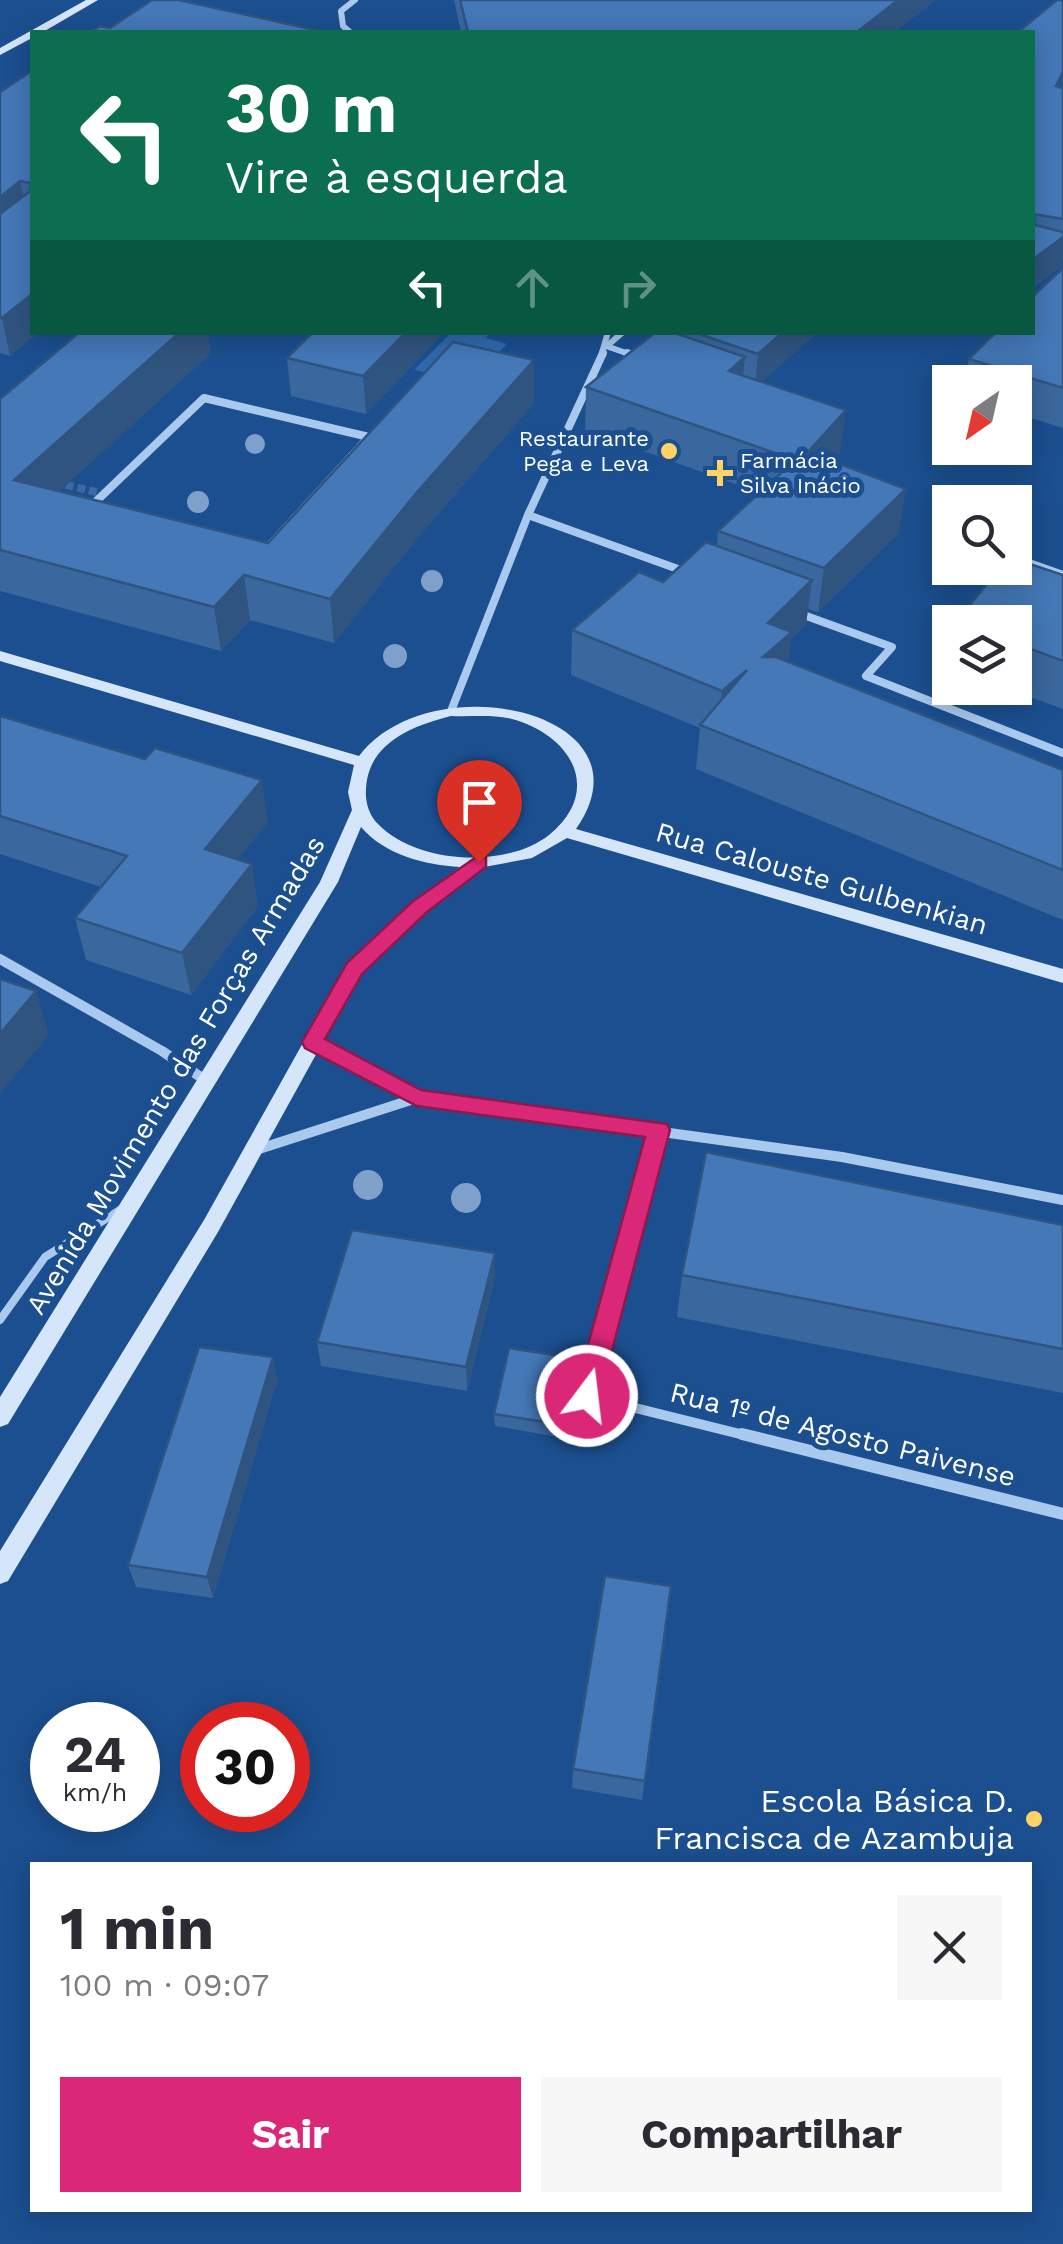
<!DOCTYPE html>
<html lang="pt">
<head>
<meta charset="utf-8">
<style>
	:root { --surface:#fff; --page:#f7f7f7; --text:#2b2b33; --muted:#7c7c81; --accent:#db2777 }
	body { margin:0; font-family:"Work Sans",sans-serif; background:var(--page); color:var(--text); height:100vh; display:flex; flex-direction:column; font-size:38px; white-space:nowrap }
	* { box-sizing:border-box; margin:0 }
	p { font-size:32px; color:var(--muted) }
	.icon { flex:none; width:55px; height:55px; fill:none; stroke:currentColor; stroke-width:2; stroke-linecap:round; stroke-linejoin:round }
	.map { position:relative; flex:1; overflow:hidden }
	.panel { position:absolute; left:30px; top:1862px; width:1002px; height:350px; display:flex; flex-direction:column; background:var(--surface); border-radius:0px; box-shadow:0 5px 25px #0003 }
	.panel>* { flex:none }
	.guide { position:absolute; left:30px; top:30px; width:1005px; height:305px; border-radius:0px; box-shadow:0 5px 25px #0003; background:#0b6e4f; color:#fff; overflow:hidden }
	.needle { width:65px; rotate:214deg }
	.fabs { position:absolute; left:932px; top:365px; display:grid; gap:20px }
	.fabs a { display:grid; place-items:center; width:100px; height:100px; border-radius:0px; background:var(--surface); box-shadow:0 5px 25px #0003; font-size:50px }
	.speed { position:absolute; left:30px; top:1702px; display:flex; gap:20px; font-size:50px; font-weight:700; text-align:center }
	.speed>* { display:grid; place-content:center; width:130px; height:130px; border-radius:50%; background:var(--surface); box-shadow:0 5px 25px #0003; line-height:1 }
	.speed small { font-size:25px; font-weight:400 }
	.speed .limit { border:15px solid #d22; background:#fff; color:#111 }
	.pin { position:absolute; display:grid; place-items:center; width:85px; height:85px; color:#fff; margin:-102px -42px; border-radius:50% 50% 50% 0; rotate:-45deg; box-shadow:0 0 10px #0007 }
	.pin .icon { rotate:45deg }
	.me { position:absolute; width:110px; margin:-55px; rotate:15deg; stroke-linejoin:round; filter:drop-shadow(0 0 8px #0008) }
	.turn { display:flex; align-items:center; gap:35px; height:210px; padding:0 30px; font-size:45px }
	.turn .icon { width:130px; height:130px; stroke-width:2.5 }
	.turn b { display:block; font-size:70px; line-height:85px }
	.lanes { display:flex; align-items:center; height:95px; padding:0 30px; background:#0003; justify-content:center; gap:50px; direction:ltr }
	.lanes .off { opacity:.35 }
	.round { display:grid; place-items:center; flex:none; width:105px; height:105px; border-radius:0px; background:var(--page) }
	.head { display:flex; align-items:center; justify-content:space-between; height:170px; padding:0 30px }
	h1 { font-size:60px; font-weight:700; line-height:75px }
	.primary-button { display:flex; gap:20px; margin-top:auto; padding:20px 30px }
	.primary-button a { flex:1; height:115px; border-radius:0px; background:var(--accent); color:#fff; font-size:40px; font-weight:700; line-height:115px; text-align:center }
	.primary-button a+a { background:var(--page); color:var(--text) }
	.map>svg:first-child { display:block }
	.green { fill:#2e69ad }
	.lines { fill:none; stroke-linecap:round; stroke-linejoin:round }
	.street-tunnel { stroke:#3d69a0; stroke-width:8; stroke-dasharray:8 4; stroke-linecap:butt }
	.lane { stroke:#a9c9ee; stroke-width:8 }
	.street-far3 { stroke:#a9c9ee; stroke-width:6 }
	.street-far2 { stroke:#a9c9ee; stroke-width:8 }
	.street-far1 { stroke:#a9c9ee; stroke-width:10 }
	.street { stroke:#a9c9ee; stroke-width:12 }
	.secondary { fill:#d6e6fa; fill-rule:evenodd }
	.tree { fill:#7ea0ca }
	.wall { fill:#3a679d }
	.shaded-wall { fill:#305480 }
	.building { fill:#4478b7; stroke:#305480; stroke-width:2.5 }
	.route { fill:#db2777; stroke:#8e194d; stroke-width:2.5 }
	.poi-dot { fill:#ffd166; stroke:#1b4f8f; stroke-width:4 }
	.labels { text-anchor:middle; stroke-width:10; stroke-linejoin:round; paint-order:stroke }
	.far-poi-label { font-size:22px; fill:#fff; stroke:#1b4f8f; text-anchor:end }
	.street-label { font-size:28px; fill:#fff; stroke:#1b4f8f }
	.near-poi-label { font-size:32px; fill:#fff; stroke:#1b4f8f; text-anchor:end }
</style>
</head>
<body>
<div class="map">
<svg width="1063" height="2244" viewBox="0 0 1063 2244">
	<rect width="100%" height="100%" fill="#1b4f8f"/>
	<polygon class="green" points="451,333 490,333 486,338 507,344 471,382 414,370"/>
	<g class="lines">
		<polyline class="street-tunnel" points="54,482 104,494"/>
		<polyline class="lane" points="0,1320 45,1257 120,1210"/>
		<g class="street-far3">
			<polyline points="350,32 343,26 341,11 355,0"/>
			<polyline points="606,346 635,356"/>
			<polyline points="607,346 623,332"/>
			<polyline points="601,356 608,332"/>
		</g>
		<g class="street-far2">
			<polyline points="627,353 638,357"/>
			<polygon points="204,398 369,437 259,557 85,512"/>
			<polyline points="528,515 689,573"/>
			<polyline points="1015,558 1063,575"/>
			<polyline points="798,613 892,647 866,676 1063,753"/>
			<polyline points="451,711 528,515 603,353"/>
		</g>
		<g class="street-far1">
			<polyline points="0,959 162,1051 208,1082"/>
			<polyline points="313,1042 417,1098 842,1157 1063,1200"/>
			<polyline points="659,1130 587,1396 752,1437"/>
			<polyline points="256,1150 417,1098"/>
		</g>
		<polyline class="street" points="742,1434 1063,1514"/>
		<g class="secondary">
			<polygon points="86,0 98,0 43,32 32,32 32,38 0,55 0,48"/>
			<path d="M 0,651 L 359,756 C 431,662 658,712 576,829 L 1063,969 L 1063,983 L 567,838 L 532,858 L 484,867 L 426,911 L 361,973 L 218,1232 L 8,1581 L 0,1584 L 0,1551 L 204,1220 L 347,964 L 414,903 L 460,867 C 425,865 385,855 361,827 L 338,882 L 8,1424 L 0,1427 L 0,1397 L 320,882 L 352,810 L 348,792 L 354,765 L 0,661 ZM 451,716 C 471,717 492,714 512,719 C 571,735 604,790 549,835 C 506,869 416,864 378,824 C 369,815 365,802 366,789 C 368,743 412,726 451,716 Z"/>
		</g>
	</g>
	<g class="tree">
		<circle cx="255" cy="444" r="10"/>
		<circle cx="198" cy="502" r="11"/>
		<circle cx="432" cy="581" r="11"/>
		<circle cx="395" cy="656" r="12"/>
		<circle cx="368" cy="1185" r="15"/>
		<circle cx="466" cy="1198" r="15"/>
	</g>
	<g class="wall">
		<polygon points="454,0 935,0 895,32 461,32"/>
		<polygon points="1063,0 1063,257 1061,267 1032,288 1032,32"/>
		<polygon points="32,71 32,332 10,356 0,353 0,92"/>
		<polygon points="1063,268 1063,428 1015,413 1015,382 964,382 969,359"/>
		<polygon points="444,332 366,414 291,396 287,358"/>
		<polygon points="674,332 818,332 761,382 840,453 833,461 899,533 818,612 808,609 806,624 791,639 788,661 1063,770 1063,920 696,769 700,728 571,675 572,630 663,582 717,546 718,531 760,493 585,430 586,387"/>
		<polygon points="211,353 59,491 268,543 534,403 419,536 334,643 250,620 221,651 0,591 0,399"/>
		<polygon points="1063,575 1063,709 1004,688 1015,688 1015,622"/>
		<polygon points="0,716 268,822 238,859 258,906 191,995 86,960 75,918 101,887 0,854"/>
		<polygon points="1063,1225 1063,1393 677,1317 682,1275"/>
		<polygon points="495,1277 467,1391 321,1366 317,1342"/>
		<polygon points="572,1358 572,1370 558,1437 495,1426 494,1414"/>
		<polygon points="277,1380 213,1598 136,1587 128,1565"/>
		<polygon points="671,1586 642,1800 572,1788 573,1769"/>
	</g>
	<g class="shaded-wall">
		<polygon points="898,0 935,0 895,32 857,32"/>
		<polygon points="1063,72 1063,91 1056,86"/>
		<polygon points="20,181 28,218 0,239 0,197"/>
		<polygon points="1063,237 1063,257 1061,267 1032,288 1032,260"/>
		<polygon points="32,294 32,332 39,332 10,356 2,318"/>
		<polygon points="180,332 208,332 211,353 24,524 14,480"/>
		<polygon points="406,332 444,332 366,414 363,376"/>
		<polygon points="783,332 818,332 755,388 758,354"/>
		<polygon points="745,357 741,399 729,371"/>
		<polygon points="534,360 534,403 419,536 334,643 330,599 417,492"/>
		<polygon points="846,410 840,453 803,495 808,452"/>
		<polygon points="906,489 899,533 818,612 824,568"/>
		<polygon points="244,575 250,620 221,651 214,607"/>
		<polygon points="812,580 806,624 791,639 787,677 758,701 768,623"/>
		<polygon points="747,670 718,732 722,691"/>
		<polygon points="262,780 268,822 213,891 205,849"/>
		<polygon points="252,864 258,906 191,995 182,953"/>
		<polygon points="36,991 49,1035 0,1094 0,1034"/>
		<polygon points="495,1253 495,1277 467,1391 466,1367"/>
		<polygon points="273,1357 277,1380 213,1598 207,1577"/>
		<polygon points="572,1358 572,1370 558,1437 558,1424"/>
	</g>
	<g class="building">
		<polygon points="152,0 179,0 324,32 91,32 100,26 110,28"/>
		<polygon points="460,0 898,0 857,32 468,32"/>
		<polygon points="1057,0 1063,0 1063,72 1056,86 1063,88 1063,219 1034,214 1035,225 1063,232 1063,237 1032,260 1032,32 1018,32"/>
		<polygon points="32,71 32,294 2,318 0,318 0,214 30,191 31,183 20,181 0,197 0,92"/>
		<polygon points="1063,268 1063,388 969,359 996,332 1032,332 1032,297"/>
		<polygon points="80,332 180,332 14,480 268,543 453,342 534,360 417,492 330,599 244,575 214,607 0,550 0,399"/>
		<polygon points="313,332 406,332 363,376 287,358"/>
		<polygon points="656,332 672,332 745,357 729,371 846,410 808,452 906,489 824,568 718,531 795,460 586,387"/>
		<polygon points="693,332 783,332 758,354"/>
		<polygon points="706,542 812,580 768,623 792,632 763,657 776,657 1063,770 1063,870 700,725 747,670 722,691 572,630 639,572 663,582"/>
		<polygon points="1015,559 1063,575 1063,661 1015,643 1015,622 956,622 1000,568 1015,568"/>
		<polygon points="0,716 145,759 155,748 262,780 205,849 252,864 182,953 75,918 127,856 0,816"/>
		<polygon points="0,979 36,991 0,1034"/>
		<polygon points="706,1152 1063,1225 1063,1349 682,1275"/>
		<polygon points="352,1230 495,1253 466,1367 317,1342"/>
		<polygon points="199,1347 273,1357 207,1577 128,1565"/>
		<polygon points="509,1348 572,1358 558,1424 494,1414"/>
		<polygon points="605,1576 671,1586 645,1781 573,1769"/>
	</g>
	<polygon class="route" points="479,855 486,857 486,867 427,912 362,974 325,1039 421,1090 667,1124 670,1130 600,1396 596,1404 587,1407 578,1404 574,1396 645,1137 417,1106 305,1048 302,1042 347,963 412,902"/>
	<g class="poi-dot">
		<circle cx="669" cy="451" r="10"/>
		<path d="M715 458h10v10h10v10h-10v10h-10v-10h-10v-10h10z"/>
		<circle cx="1034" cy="1819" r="10"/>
	</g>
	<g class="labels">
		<g class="far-poi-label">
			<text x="649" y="446">Restaurante<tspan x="649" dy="25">Pega e Leva</tspan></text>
			<text x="740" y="468" text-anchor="start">Farmácia<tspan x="740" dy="25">Silva Inácio</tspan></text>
		</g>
		<g class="street-label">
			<text transform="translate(822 878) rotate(16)" y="10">Rua Calouste Gulbenkian</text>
			<text transform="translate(175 1075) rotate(-59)" y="10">Avenida Movimento das Forças Armadas</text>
			<text transform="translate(843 1434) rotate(14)" y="10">Rua 1º de Agosto Paivense</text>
		</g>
		<g class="near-poi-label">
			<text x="1014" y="1812">Escola Básica D.<tspan x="1014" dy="37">Francisca de Azambuja</tspan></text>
		</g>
	</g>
</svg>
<div class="fabs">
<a><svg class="needle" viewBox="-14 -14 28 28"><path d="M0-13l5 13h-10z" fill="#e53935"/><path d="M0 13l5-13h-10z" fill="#7c7c81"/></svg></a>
<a><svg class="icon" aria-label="search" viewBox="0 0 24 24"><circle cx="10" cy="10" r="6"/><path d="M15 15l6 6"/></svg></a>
<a><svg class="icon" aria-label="layers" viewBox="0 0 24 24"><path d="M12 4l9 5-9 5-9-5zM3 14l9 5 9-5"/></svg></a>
</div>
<div class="speed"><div>24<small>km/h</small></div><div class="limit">30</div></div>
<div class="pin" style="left:479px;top:862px;background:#d93025"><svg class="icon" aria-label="arrive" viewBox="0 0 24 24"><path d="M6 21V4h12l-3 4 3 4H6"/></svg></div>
<svg class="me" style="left:587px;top:1396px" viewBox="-20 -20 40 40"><circle r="17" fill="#db2777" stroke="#fff" stroke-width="3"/><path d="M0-11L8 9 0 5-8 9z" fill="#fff"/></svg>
<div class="guide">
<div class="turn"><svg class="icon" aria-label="left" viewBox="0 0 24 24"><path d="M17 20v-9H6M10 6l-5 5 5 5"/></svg><div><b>30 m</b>Vire à esquerda</div></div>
<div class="lanes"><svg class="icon" aria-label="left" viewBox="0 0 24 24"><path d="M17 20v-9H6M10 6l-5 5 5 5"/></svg><svg class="icon off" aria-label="ahead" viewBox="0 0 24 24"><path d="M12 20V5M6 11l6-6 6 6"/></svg><svg class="icon off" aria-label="right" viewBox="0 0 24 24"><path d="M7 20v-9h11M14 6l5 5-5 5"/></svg></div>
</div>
<section class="panel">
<div class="head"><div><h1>1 min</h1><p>100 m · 09:07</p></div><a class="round"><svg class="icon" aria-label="close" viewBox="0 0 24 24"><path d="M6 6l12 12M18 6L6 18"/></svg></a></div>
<div class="primary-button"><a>Sair</a><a>Compartilhar</a></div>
</section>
</div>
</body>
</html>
